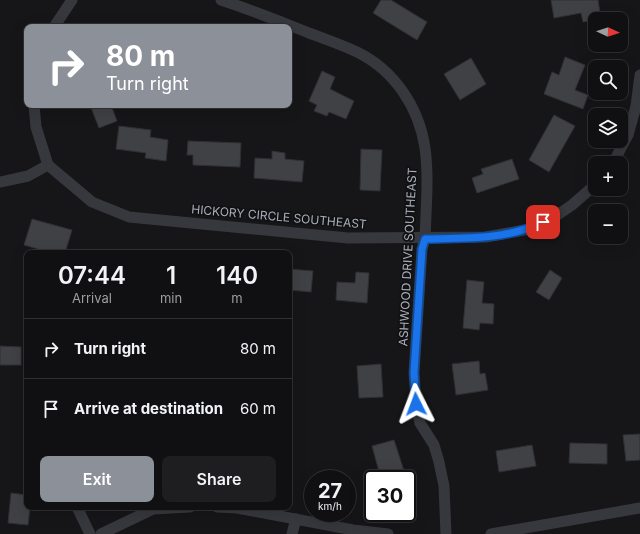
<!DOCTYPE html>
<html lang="en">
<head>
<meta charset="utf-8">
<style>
	:root { --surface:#101012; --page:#1e1e20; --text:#f1f3f6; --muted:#9c9d9f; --line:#303032; --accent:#8c9099 }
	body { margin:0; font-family:Inter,sans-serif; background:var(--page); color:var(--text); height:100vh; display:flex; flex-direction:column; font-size:15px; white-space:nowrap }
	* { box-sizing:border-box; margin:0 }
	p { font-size:13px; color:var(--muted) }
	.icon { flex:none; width:22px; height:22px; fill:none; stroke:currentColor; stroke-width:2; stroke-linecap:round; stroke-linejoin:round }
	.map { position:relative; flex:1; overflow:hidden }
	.details { position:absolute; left:24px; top:250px; width:268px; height:260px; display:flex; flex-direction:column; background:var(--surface); border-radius:8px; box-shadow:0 4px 16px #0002,0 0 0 1px var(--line) }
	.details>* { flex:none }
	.banner { position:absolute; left:24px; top:24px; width:268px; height:84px; border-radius:8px; box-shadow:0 4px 16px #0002,0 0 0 1px var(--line); background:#8c9099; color:#fff; overflow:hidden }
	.needle { width:26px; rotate:93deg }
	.tools { position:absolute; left:588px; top:12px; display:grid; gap:8px }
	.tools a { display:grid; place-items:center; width:40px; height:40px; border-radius:8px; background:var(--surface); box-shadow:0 4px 16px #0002,0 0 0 1px var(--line); font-size:20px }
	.speed { position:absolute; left:304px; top:470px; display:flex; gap:8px; font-size:20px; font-weight:700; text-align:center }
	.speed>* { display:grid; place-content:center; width:52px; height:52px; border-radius:50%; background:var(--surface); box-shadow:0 4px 16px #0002,0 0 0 1px var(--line); line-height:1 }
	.speed small { font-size:10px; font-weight:400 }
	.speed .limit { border:2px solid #111; border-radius:6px; background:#fff; color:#111 }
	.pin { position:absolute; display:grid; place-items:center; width:34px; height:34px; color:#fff; margin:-17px; border-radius:8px; box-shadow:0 2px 6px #0006 }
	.me { position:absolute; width:44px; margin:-22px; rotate:357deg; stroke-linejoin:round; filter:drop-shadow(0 0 3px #0008) }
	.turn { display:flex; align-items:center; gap:14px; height:84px; padding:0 16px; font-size:18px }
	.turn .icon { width:52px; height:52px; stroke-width:2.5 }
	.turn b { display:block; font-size:28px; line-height:34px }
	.eta { display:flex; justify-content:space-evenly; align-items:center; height:68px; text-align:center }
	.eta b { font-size:24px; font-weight:600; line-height:28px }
	.action { display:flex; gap:8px; margin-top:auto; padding:8px 16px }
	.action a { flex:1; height:46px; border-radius:8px; background:var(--accent); color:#fff; font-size:16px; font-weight:600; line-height:46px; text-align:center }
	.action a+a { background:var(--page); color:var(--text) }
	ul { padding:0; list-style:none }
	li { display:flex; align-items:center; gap:12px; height:60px; padding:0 16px; border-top:1px solid var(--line) }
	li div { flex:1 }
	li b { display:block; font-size:15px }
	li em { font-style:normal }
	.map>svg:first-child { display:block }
	.building { fill:#404145; stroke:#303034 }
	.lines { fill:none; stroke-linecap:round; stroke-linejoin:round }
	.street { stroke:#37383d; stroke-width:11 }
	.route-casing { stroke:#114b97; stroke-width:10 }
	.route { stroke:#1a73e8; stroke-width:7 }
	.labels { text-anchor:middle; stroke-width:3.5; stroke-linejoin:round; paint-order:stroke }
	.street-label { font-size:12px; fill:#a8adb8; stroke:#111113 }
</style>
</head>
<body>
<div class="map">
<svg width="640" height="534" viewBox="0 0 640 534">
	<rect width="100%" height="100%" fill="#161618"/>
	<g class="building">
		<polygon points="381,0 391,0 427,22 417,40 373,13"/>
		<polygon points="551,0 598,0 601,19 583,22 581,13 554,18"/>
		<polygon points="565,57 585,65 575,90 588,95 583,109 544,94 552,72 559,75"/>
		<polygon points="471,58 486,84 460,100 444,74"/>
		<polygon points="322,71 335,77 330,89 354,101 346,119 329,112 327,116 314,111 317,105 309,101"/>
		<polygon points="90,105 111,105 117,121 99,128"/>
		<polygon points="554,115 575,126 549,172 529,160"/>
		<polygon points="119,126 151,130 150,137 168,140 166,161 145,158 146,153 116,149"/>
		<polygon points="188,141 241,143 240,167 193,165 193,155 187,155"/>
		<polygon points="361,149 382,150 380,191 360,190"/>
		<polygon points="272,151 285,153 285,159 304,161 302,182 254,178 255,158 272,159"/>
		<polygon points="512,159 519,179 477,193 472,178 483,174 481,169"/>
		<polygon points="32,219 72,230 65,253 36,253 38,249 24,245"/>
		<polygon points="289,269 313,271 311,292 289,290"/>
		<polygon points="550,270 562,278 549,300 536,292"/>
		<polygon points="356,272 369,273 367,303 336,300 337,282 355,283"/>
		<polygon points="467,280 484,282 482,303 494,304 493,324 480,323 479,330 463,328"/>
		<polygon points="0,346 21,347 21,365 0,365"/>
		<polygon points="479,361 480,374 485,373 488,390 456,395 452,364"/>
		<polygon points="381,364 383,397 359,398 357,366"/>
		<polygon points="640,434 640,460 626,461 623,435"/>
		<polygon points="394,440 405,474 388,479 381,479 372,446"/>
		<polygon points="570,443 607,444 607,464 569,463"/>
		<polygon points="532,445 536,466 499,472 496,451"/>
		<polygon points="11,493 27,495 27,507 30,507 28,525 8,523"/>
	</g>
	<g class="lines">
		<g class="street">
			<path d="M 221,0 C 251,10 280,21 309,33 C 325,39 342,45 357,52 C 394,70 419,107 425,148 C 429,177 426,208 425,239 L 422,249 L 414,373 L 416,404 L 420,423 L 434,445 L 439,462 L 444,486 L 446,534"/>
			<polyline points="54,27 72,0"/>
			<polyline points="34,105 36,127 48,165 92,202 129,217 348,238 486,237 530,229 556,216 572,205 595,185"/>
			<polyline points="613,163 628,135 636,106 640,75"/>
			<polyline points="0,182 28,176 48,165"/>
			<polyline points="77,507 90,534"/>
			<polyline points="217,507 237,508 353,530 388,534"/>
			<polyline points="101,534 153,509 190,507"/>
			<polyline points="292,534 296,519"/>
			<polyline points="491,534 640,508"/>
		</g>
	</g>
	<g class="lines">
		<defs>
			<path id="route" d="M 416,404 L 414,373 L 422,249 L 425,239 C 464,238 507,240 543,222"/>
		</defs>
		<use href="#route" class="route-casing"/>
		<use href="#route" class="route"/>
	</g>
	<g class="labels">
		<g class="street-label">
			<text transform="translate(279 217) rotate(5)" y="4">HICKORY CIRCLE SOUTHEAST</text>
			<text transform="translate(408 257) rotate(-87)" y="4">ASHWOOD DRIVE SOUTHEAST</text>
		</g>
	</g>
</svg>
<div class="tools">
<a><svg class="needle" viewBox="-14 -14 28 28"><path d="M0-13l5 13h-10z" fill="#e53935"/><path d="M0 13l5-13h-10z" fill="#9c9d9f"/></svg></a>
<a><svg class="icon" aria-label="search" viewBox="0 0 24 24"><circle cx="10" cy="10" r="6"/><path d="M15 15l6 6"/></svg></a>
<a><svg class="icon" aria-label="layers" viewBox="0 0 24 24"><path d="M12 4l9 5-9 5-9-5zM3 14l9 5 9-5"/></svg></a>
<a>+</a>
<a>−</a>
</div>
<div class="speed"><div>27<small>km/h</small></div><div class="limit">30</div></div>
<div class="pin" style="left:543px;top:222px;background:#d93025"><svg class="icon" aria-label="arrive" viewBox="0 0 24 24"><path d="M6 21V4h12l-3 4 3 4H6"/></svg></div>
<svg class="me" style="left:416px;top:404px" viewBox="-20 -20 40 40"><path d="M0-17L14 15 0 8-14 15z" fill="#1a73e8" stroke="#fff" stroke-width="4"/></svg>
<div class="banner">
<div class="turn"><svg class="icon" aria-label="right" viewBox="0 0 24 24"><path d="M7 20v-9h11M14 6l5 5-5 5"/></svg><div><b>80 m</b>Turn right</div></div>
</div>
<section class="details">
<div class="eta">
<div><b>07:44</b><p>Arrival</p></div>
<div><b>1</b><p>min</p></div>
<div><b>140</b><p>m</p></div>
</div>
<ul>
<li><svg class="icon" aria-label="right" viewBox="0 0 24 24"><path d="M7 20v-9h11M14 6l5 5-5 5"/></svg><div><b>Turn right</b></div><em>80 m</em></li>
<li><svg class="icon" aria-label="arrive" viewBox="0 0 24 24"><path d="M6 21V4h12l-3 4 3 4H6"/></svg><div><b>Arrive at destination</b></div><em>60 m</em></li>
</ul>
<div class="action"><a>Exit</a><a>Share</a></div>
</section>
</div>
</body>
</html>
